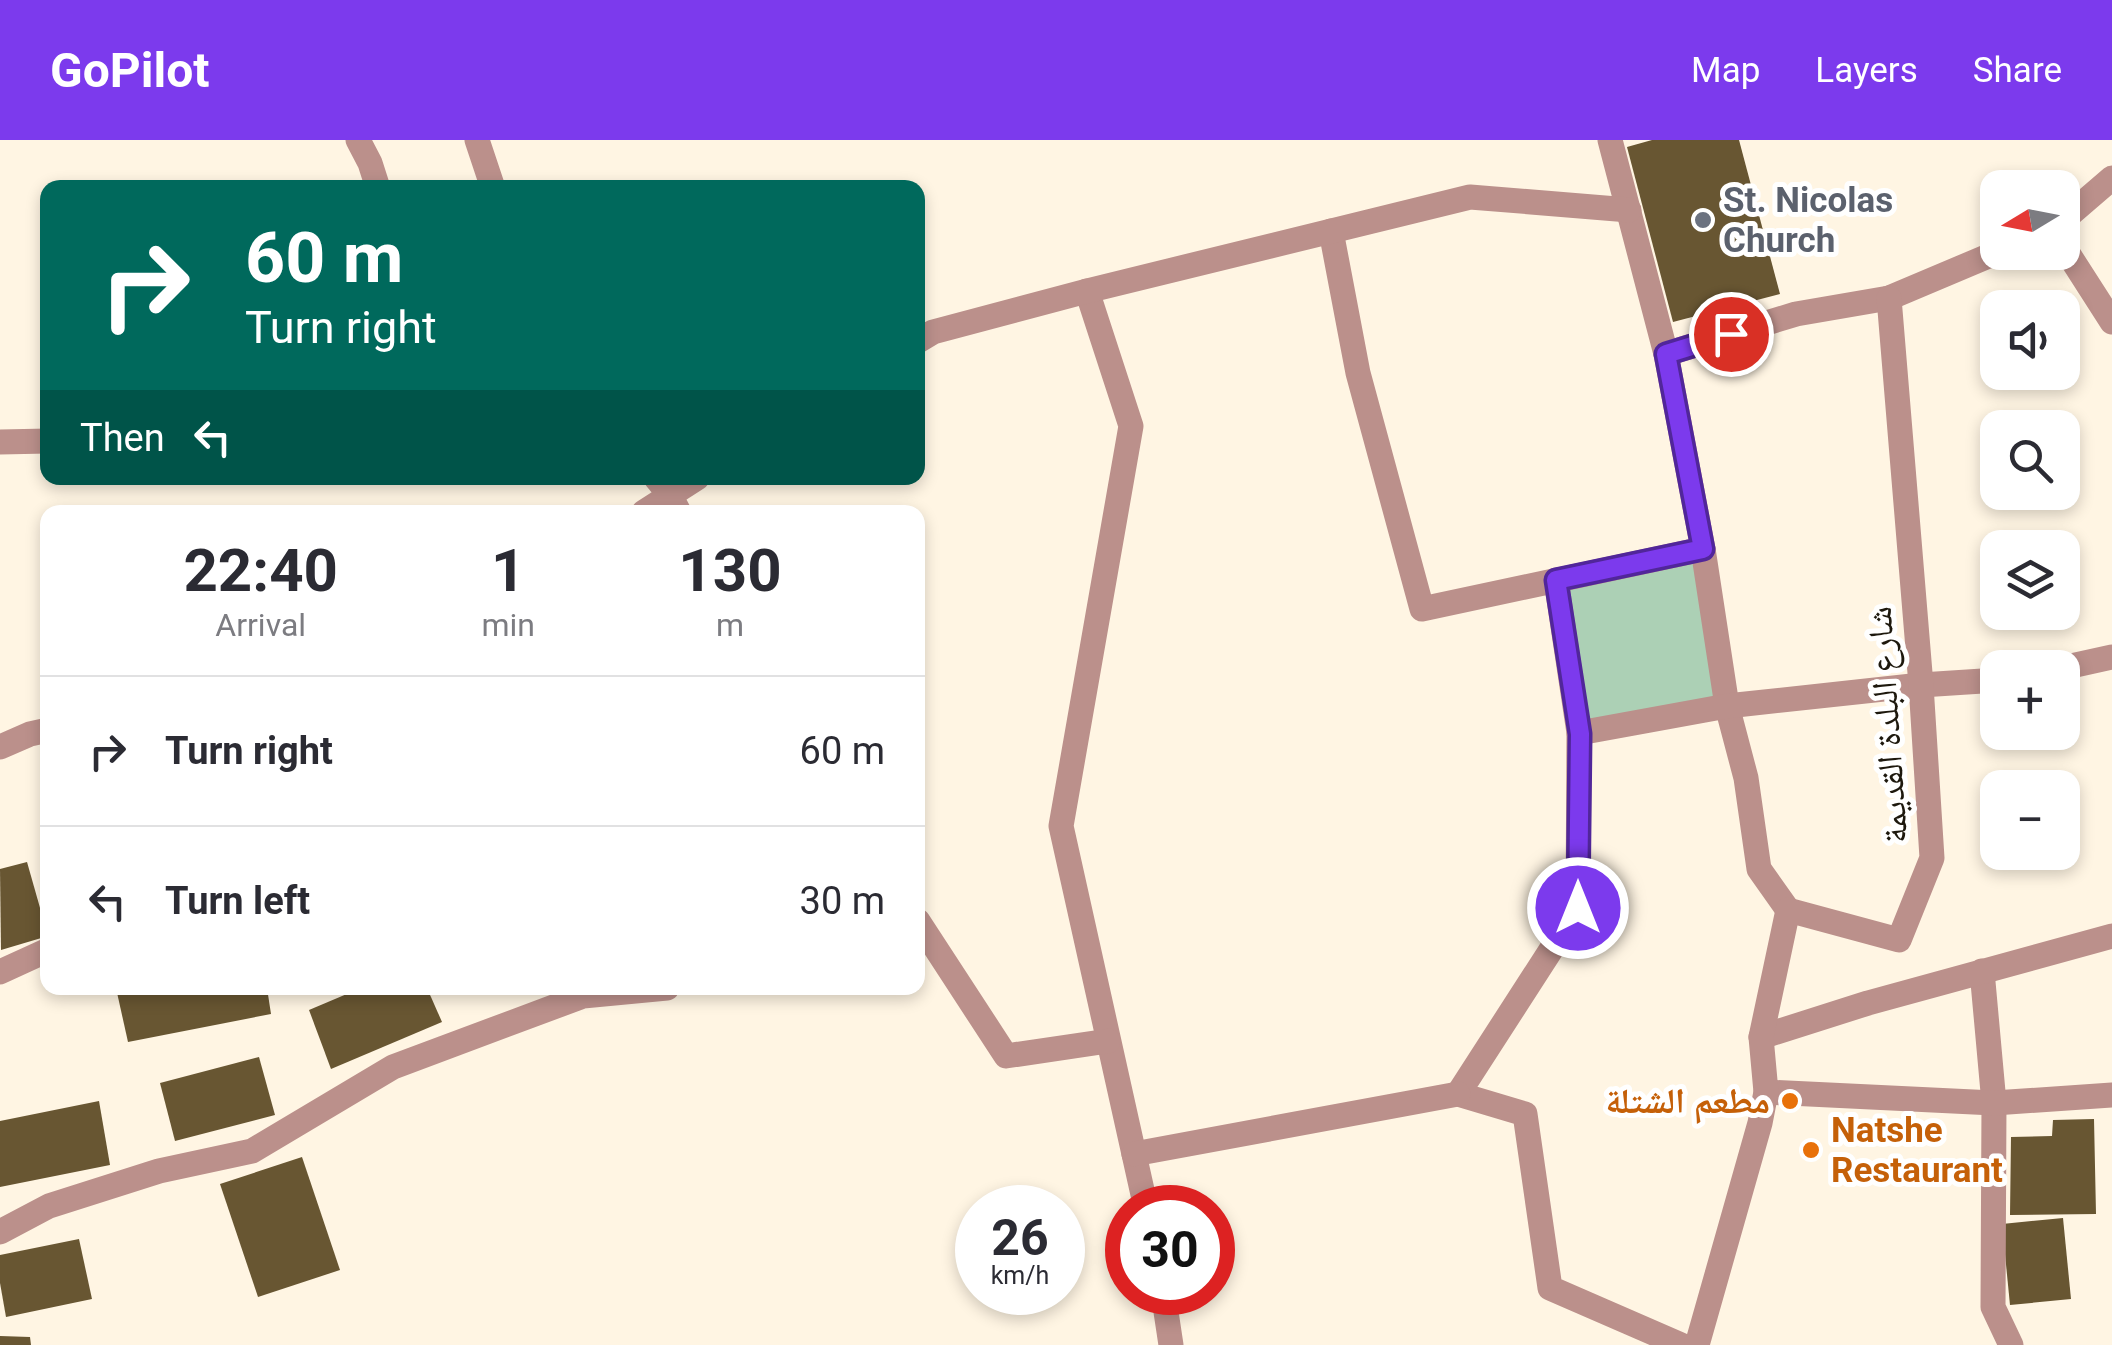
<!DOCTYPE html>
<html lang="en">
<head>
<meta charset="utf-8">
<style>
	:root { --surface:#fff; --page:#f7f7f7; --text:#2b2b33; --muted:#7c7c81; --line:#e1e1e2; --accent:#7c3aed }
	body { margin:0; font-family:Roboto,"Noto Naskh Arabic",sans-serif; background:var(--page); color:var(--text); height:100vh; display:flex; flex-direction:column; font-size:38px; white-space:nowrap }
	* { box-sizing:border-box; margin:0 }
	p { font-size:32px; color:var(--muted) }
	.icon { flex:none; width:55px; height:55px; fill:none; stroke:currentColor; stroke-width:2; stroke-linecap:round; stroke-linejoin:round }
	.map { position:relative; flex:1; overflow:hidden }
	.drawer { position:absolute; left:40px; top:365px; width:885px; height:490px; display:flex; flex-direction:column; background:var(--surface); border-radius:20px; box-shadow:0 5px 15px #0003 }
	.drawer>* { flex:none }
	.banner { position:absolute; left:40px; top:40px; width:885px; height:305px; border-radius:20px; box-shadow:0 5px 15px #0003; background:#00695c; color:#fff; overflow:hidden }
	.needle { width:65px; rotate:260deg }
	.controls { position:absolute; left:1980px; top:30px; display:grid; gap:20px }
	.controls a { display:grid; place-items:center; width:100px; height:100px; border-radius:20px; background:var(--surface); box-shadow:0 5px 15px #0003; font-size:50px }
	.speed { position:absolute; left:955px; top:1045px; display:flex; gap:20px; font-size:50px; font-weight:700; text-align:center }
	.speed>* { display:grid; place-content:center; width:130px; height:130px; border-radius:50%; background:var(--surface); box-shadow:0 5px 15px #0003; line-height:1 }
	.speed small { font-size:25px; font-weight:400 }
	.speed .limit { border:15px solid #d22; background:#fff; color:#111 }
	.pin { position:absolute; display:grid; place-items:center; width:85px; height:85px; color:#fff; margin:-42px; border:5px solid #fff; border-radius:50%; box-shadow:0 2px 10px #0007 }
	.me { position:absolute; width:110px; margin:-55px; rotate:0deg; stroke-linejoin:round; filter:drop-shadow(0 0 8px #0008) }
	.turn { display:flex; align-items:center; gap:35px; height:210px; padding:0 40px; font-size:45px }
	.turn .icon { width:130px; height:130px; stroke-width:2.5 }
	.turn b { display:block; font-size:70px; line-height:85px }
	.then { display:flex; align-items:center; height:95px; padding:0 40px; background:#0003; gap:20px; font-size:38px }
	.eta { display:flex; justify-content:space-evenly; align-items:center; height:170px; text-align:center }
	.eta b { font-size:60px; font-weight:700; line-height:70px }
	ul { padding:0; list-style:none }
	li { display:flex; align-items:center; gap:30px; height:150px; padding:0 40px; border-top:2px solid var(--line) }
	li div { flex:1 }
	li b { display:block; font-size:38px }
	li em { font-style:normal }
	header { display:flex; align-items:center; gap:60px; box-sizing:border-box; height:140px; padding:0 50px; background:var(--accent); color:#fff }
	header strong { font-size:48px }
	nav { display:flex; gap:55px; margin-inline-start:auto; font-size:35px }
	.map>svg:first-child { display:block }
	.green { fill:#acd0b5 }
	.building { fill:#685632 }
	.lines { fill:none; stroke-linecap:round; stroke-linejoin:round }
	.minor { stroke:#bb908b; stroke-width:25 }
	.route-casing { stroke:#51269a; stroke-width:25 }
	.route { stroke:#7c3aed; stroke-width:18 }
	.worship-dot { fill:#6b7280; stroke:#fff; stroke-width:4 }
	.food-dot { fill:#e8710a; stroke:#fff; stroke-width:4 }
	.labels { text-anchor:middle; stroke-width:10; stroke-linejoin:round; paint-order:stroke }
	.worship-label { font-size:35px; font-weight:bold; fill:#5b616d; stroke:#fff; text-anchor:start }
	.street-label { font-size:35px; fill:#1d180d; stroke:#fff }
	.food-label { font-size:35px; font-weight:bold; fill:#c56008; stroke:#fff; text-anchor:end }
</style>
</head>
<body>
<header>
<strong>GoPilot</strong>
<nav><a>Map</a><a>Layers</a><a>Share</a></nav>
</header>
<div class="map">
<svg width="2112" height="1205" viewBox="0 0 2112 1205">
	<rect width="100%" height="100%" fill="#fff5e3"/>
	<polygon class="green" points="1703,409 1727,566 1579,593 1556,440"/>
	<g class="building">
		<polygon points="1652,0 1739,0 1780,154 1673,182 1627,7"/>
		<polygon points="27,722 48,796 1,810 0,729"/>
		<polygon points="116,848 267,848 271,874 128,902"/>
		<polygon points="361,848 427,848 442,882 331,929 309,870"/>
		<polygon points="259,917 275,975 175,1001 160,943"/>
		<polygon points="99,961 110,1025 0,1047 0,981"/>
		<polygon points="2094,979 2096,1074 2010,1075 2011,997 2052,996 2053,980"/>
		<polygon points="302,1017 340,1130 258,1157 220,1044"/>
		<polygon points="2063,1078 2071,1159 2010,1165 2002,1084"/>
		<polygon points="79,1099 92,1159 6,1177 0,1143 0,1115"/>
		<polygon points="0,1196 30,1197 31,1205 0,1205"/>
	</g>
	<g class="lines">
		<g class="minor">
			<polyline points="358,0 370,23 378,48"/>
			<polyline points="477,0 493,48"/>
			<polyline points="1610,0 1666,214 1703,409 1727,566 1746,638 1759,729 1788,770"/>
			<polyline points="2062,81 2112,38"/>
			<polyline points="1331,91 1358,233 1422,469 1703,409"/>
			<polyline points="2062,104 2112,182"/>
			<polyline points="1087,151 1131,286 1061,686 1146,1068"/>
			<polyline points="918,201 933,192 1087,151 1470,57 1629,70"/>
			<polyline points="1666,214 1796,174 1889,158 1998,112"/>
			<polyline points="0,302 48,301"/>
			<polyline points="656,338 670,355 679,372"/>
			<polyline points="644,372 697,338"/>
			<polyline points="1556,440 1579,593 1578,768 1458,954 1525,974 1550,1148 1681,1205"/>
			<polyline points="2062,528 2112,517"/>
			<polyline points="1579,593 1727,566 1921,545 1998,540"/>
			<polyline points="0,607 30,594 48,590"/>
			<polyline points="918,781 1006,916 1108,901"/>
			<polyline points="1982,831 1994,963 1993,1167 2011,1205"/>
			<polyline points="0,832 48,810"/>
			<polyline points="1761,897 1868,863 2112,796"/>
			<polyline points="1766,952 1994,963 2112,955"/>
			<polyline points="1134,1014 1458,954"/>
			<polyline points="0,1092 49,1066 159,1031 252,1011 393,927 583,856 667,848"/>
			<polyline points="1163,1152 1171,1205"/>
			<polyline points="1697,1205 1760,983 1766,952 1761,897 1788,770 1899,800 1932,718 1921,545 1889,158"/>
		</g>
	</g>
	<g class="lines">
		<defs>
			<polyline id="route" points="1578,768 1580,594 1556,440 1703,409 1666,214 1731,194"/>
		</defs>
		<use href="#route" class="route-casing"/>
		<use href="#route" class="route"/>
	</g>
	<circle class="worship-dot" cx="1703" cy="80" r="10"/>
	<g class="food-dot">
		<circle cx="1790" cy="961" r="10"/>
		<circle cx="1811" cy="1010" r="10"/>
	</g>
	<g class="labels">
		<g class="worship-label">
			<text x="1723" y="72">St. Nicolas<tspan x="1723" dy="40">Church</tspan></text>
		</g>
		<g class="street-label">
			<text transform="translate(1887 585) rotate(-94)" y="12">شارع البلدة القديمة</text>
		</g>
		<g class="food-label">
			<text x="1770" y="973">مطعم الشتلة</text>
			<text x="1831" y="1002" text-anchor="start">Natshe<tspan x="1831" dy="40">Restaurant</tspan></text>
		</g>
	</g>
</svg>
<div class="controls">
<a><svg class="needle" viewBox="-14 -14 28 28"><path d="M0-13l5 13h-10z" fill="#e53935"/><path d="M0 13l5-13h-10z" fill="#7c7c81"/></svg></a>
<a><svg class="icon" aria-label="sound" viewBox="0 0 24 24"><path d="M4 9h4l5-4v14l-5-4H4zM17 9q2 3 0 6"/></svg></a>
<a><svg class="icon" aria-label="search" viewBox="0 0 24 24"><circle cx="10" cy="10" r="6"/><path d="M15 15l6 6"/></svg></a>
<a><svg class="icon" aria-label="layers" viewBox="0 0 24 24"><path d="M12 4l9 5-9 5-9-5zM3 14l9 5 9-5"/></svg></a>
<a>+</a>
<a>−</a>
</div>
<div class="speed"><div>26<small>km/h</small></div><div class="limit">30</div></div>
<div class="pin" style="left:1731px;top:194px;background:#d93025"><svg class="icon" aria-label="arrive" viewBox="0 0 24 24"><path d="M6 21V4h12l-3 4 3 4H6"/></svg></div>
<svg class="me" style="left:1578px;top:768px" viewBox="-20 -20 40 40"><circle r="17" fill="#7c3aed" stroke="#fff" stroke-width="3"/><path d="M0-11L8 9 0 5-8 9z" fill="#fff"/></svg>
<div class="banner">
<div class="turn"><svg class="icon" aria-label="right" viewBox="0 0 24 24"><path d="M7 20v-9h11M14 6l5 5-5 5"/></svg><div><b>60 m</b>Turn right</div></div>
<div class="then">Then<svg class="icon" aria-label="left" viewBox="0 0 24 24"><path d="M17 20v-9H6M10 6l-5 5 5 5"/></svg></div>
</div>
<section class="drawer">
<div class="eta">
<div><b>22:40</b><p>Arrival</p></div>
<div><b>1</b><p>min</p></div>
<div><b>130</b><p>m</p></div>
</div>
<ul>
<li><svg class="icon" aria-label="right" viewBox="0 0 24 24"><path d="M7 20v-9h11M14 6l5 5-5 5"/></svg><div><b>Turn right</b></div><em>60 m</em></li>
<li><svg class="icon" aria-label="left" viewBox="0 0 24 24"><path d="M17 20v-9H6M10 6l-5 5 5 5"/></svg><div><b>Turn left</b></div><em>30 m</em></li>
</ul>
</section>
</div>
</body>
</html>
